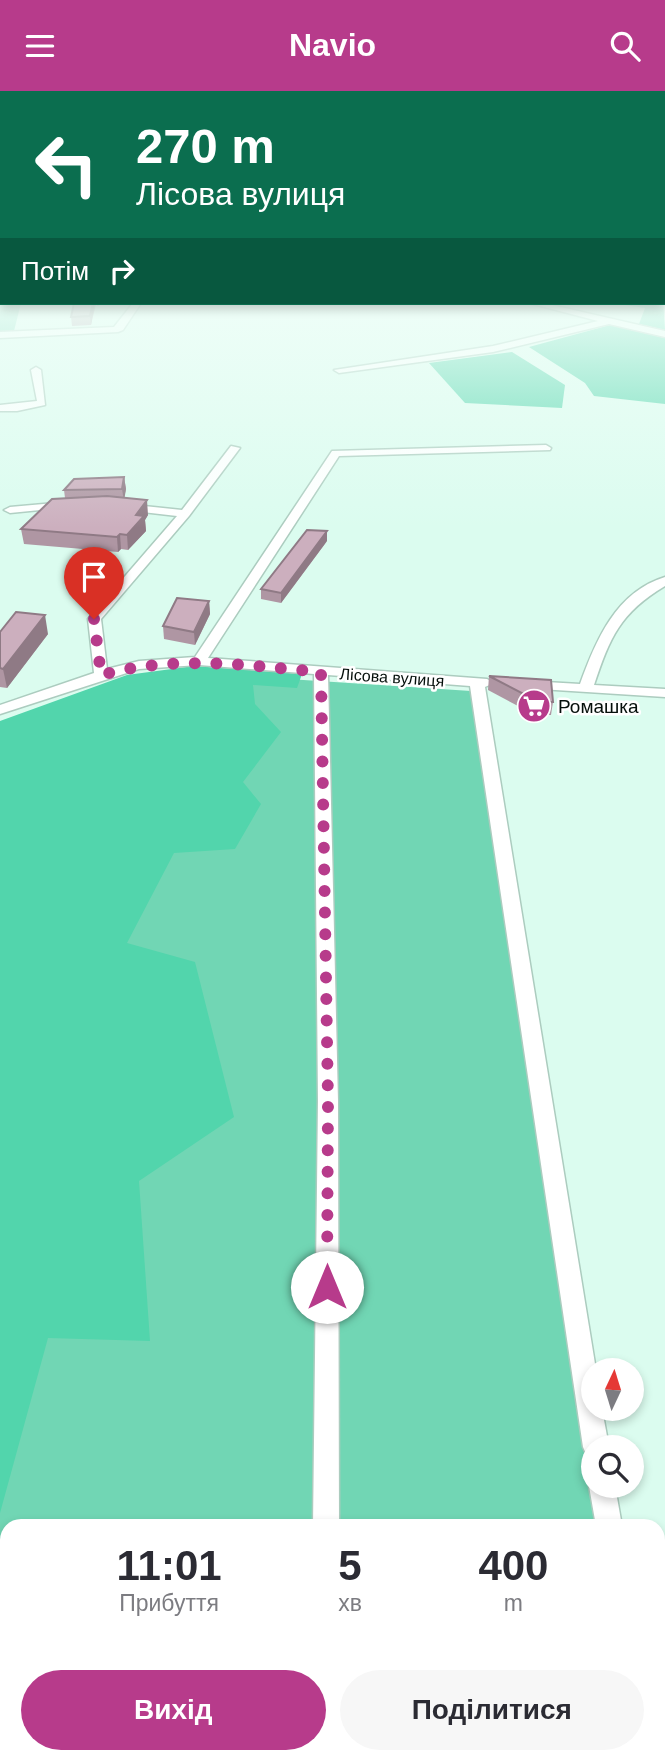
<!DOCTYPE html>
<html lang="uk">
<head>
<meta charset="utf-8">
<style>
	:root { --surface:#fff; --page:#f7f7f7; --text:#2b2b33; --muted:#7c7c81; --accent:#b73b8b }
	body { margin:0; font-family:Helvetica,sans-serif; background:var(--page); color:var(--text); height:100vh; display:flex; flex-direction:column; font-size:26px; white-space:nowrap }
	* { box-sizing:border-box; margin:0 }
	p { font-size:23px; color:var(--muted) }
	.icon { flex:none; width:38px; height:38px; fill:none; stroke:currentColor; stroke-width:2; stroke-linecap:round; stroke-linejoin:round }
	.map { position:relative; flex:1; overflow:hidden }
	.side { position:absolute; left:0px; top:1428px; width:665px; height:245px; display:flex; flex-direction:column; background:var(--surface); border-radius:21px 21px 0 0; box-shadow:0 4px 10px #0003 }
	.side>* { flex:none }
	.banner { position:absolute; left:0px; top:0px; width:665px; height:214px; box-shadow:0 4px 10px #0003; background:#0b6e4f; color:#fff; overflow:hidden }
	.needle { width:46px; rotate:4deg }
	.buttons { position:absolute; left:581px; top:1267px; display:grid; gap:14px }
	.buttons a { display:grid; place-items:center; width:63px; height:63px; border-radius:50%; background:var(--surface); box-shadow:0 4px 10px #0003; font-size:35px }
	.pin { position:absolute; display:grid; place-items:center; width:60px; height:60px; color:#fff; margin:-72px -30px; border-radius:50% 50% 50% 0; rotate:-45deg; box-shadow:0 0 7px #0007 }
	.pin .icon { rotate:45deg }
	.me { position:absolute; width:77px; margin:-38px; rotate:0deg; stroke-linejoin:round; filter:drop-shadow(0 0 5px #0008) }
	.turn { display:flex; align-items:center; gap:24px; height:147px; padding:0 21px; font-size:32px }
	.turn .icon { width:91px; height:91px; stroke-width:2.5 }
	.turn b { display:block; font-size:49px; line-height:60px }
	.then { display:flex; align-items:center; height:66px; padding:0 21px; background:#0003; gap:14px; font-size:26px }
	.eta { display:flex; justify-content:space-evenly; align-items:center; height:119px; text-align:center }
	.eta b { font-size:42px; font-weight:700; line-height:49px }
	.cta { display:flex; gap:14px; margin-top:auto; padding:14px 21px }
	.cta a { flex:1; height:80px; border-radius:42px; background:var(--accent); color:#fff; font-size:28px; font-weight:700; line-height:80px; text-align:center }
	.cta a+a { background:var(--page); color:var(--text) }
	header { display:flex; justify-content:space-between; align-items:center; height:91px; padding:0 21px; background:var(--accent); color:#fff; font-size:32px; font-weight:700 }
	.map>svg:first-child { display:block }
	.green { fill:#71d6b4 }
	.forest { fill:#52d5ac }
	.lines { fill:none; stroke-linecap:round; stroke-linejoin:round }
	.minor-casing { stroke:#acccbf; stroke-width:3 }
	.minor { fill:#fff; fill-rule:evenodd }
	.wall { fill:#af96a3 }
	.shaded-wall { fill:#8f7a85 }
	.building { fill:#ccafbe; stroke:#8f7a85; stroke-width:2 }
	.route { stroke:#b73b8b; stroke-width:12; stroke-dasharray:0 21.6 }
	.labels { text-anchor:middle; stroke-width:5; stroke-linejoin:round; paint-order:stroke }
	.far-street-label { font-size:16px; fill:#050f0b; stroke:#fff }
	.poi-label { font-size:19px; fill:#050f0b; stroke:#fff; text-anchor:start }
</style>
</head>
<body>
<header><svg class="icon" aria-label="menu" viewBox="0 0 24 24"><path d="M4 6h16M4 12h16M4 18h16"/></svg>Navio<svg class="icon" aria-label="search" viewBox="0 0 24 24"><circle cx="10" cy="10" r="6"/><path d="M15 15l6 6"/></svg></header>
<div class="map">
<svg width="665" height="1673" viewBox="0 0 665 1673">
	<rect width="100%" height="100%" fill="#dbfcef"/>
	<g class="green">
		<polygon points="0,208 2,212 21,212 14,240 0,242"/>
		<polygon points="196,582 471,600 595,1356 593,1395 601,1395 607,1435 7,1435 7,1666 645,1666 646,1673 0,1673 0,1025"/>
	</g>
	<g class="forest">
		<polygon points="663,209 665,239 639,233 645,217 611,212 663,212"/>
		<polygon points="610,234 665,247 665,313 594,305 585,292 529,256"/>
		<polygon points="512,261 565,294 562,317 465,312 429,272"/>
		<polygon points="194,575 302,583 297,597 253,594 255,613 281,641 243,691 261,713 235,758 174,762 127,852 195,871 234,1026 139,1090 150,1250 48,1247 0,1422 0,630 127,584"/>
	</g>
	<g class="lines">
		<defs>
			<g id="minor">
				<polygon points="133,212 141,212 123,239 118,241 0,247 0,241 114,236"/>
				<polygon points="529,212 543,212 665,240 665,246 609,233 493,261 339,282 334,279 493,255 598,230"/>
				<polygon points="36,276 41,279 45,314 17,320 0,320 0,314 37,310 31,279"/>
				<polygon points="546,354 551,357 550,359 339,365 208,567 487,588 494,592 485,596 596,1279 593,1279 593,1318 602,1318 609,1356 593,1356 593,1367 587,1365 583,1356 470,595 328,584 338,1010 339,1435 313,1435 318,1010 314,583 199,574 139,578 0,623 0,614 94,582 88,528 177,425 125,419 119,416 125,413 182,419 231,355 240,357 189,425 101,528 107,578 139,570 195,566 332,360"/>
				<polygon points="66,411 72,414 70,416 10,422 4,419 10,416"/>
				<path d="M 665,486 L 665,495 C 620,522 610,546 594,594 L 665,598 L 665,606 L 524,597 L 522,594 L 529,590 L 580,593 C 596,549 616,501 665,486 Z"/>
				<polygon points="593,1386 593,1395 615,1395 622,1435 596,1435 589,1395"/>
				<rect x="658" y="1479" width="7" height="28"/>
				<polygon points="658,1662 661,1673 631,1673 630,1666 658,1666"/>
				<polygon points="292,1666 322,1666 321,1673 291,1673"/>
			</g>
		</defs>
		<use href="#minor" class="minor-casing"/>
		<use href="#minor" class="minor"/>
	</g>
	<g class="wall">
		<polygon points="75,212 100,212 98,215 96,213 91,234 72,235 71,226"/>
		<polygon points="124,386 126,398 124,407 148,424 145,429 146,440 128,459 121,458 118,461 24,453 21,438 65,407 64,399"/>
		<polygon points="327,450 281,512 261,508 261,498"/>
		<polygon points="209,510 210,523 195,554 164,548 163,535"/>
		<polygon points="0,541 48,543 7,597 0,596"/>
		<polygon points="489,585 553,611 551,624 535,624 488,599"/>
	</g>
	<g class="shaded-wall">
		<polygon points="93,212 95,212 91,234 90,225"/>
		<polygon points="124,386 126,398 124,410 122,398"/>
		<polygon points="147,409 148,424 145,429 146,440 128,459 127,444 136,424"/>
		<polygon points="327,440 327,450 281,512 281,502"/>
		<polygon points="120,443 121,458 118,461 117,446"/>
		<polygon points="209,510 210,523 195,554 194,541"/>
		<polygon points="45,524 48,543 7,597 3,578"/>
	</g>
	<g class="building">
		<polygon points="74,212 93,212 90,225 71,226"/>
		<polygon points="124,386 122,398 64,399 74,388"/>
		<polygon points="107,405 147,409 136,424 144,425 127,444 120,443 117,446 21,438 52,408"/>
		<polygon points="307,439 327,440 281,502 261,498"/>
		<polygon points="177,507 209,510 194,541 163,535"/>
		<polygon points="16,521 45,524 3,578 0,577 0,541"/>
		<polygon points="489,585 551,589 553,611 537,610"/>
	</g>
	<linearGradient id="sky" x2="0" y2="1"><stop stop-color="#7bcedd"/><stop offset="0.46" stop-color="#effef8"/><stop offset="1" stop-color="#effef8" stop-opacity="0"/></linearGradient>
	<rect width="665" height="437" fill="url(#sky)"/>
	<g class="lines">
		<path class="route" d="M 94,528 L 101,584 C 176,564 245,574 321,581 L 328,1010 L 327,1196"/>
	</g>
	<defs>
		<symbol id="supermarket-disc" viewBox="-11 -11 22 22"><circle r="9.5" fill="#b73b8b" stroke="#fff"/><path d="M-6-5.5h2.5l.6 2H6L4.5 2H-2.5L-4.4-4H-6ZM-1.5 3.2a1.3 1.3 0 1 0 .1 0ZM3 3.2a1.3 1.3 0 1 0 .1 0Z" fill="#fff"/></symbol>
	</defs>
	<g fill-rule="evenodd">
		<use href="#supermarket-disc" x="515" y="596" width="38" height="38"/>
	</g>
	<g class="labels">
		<g class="far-street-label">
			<text transform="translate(392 586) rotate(4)" y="6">Лісова вулиця</text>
		</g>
		<g class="poi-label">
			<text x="558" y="622">Ромашка</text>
		</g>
	</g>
</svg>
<div class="buttons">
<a><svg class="needle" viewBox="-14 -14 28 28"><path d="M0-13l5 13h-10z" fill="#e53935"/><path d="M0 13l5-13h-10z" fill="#7c7c81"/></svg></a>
<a><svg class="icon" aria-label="search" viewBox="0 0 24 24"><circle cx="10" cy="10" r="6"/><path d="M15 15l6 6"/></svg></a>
</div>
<div class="pin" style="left:94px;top:528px;background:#d93025"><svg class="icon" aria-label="arrive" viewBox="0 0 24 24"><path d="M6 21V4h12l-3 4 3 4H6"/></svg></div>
<svg class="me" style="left:327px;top:1196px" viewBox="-20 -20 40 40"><circle r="19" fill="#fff"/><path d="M0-13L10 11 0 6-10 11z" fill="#b73b8b"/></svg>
<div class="banner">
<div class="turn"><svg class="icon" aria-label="left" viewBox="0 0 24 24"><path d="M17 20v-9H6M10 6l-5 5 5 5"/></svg><div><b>270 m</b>Лісова вулиця</div></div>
<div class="then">Потім<svg class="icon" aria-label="right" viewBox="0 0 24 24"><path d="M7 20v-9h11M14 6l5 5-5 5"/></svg></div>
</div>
<section class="side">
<div class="eta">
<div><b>11:01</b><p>Прибуття</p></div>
<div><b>5</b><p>хв</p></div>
<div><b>400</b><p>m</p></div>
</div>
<div class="cta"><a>Вихід</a><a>Поділитися</a></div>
</section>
</div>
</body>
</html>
